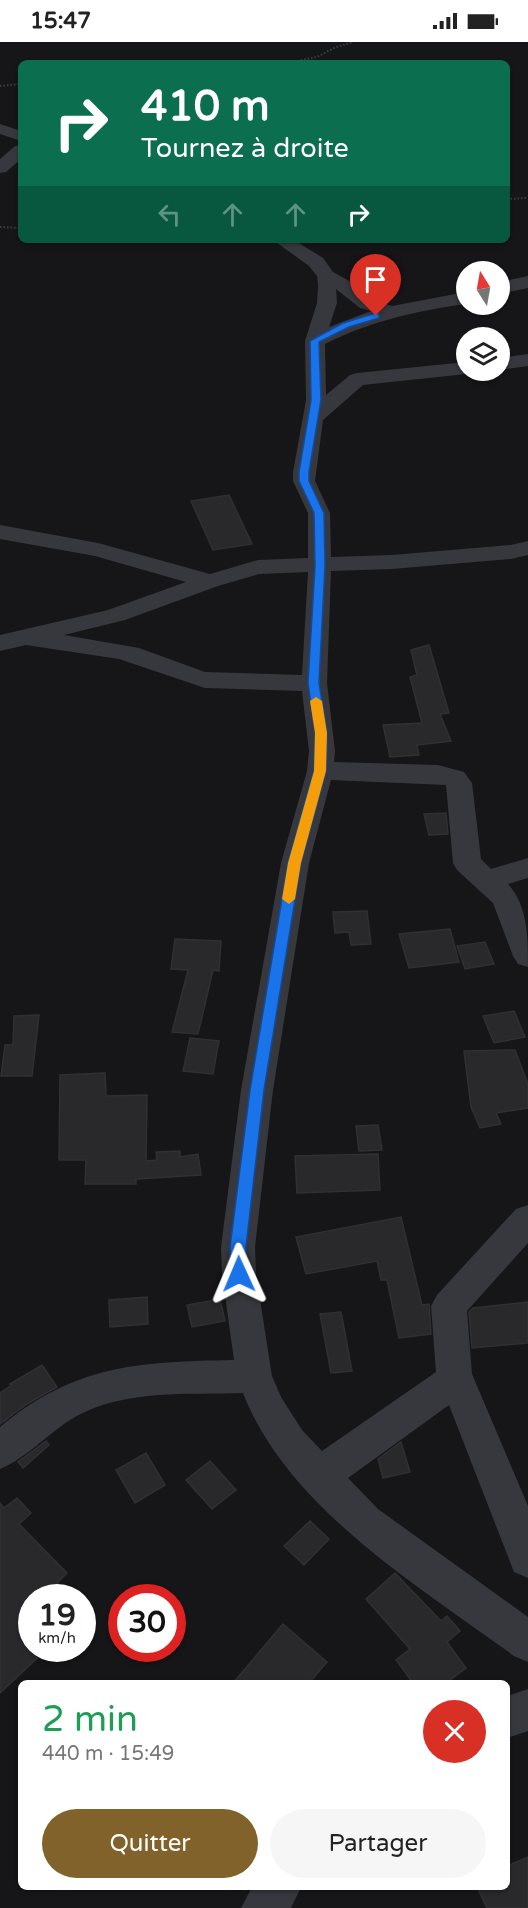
<!DOCTYPE html>
<html lang="fr">
<head>
<meta charset="utf-8">
<style>
	:root { --surface:#fff; --page:#f6f6f6; --text:#222; --muted:#767676; --accent:#80622a }
	body { margin:0; font-family:"Varela Round",sans-serif; background:var(--page); color:var(--text); height:100vh; display:flex; flex-direction:column; font-size:22px; white-space:nowrap }
	* { box-sizing:border-box; margin:0 }
	p { font-size:20px; color:var(--muted) }
	.icon { flex:none; width:33px; height:33px; fill:none; stroke:currentColor; stroke-width:2; stroke-linecap:round; stroke-linejoin:round }
	.map { position:relative; flex:1; overflow:hidden }
	.sheet { position:absolute; left:18px; top:1638px; width:492px; height:210px; display:flex; flex-direction:column; background:var(--surface); border-radius:9px; box-shadow:0 2px 4px #0004 }
	.sheet>* { flex:none }
	.guide { position:absolute; left:18px; top:18px; width:492px; height:183px; border-radius:9px; box-shadow:0 2px 4px #0004; background:#0b6e4f; color:#fff; overflow:hidden }
	.needle { width:39px; rotate:349deg }
	.fabs { position:absolute; left:456px; top:219px; display:grid; gap:12px }
	.fabs a { display:grid; place-items:center; width:54px; height:54px; border-radius:50%; background:var(--surface); box-shadow:0 2px 4px #0004; font-size:30px }
	.speed { position:absolute; left:18px; top:1542px; display:flex; gap:12px; font-size:30px; font-weight:700; text-align:center }
	.speed>* { display:grid; place-content:center; width:78px; height:78px; border-radius:50%; background:var(--surface); box-shadow:0 2px 4px #0004; line-height:1 }
	.speed small { font-size:15px; font-weight:400 }
	.speed .limit { border:9px solid #d22; background:#fff; color:#111 }
	.pin { position:absolute; display:grid; place-items:center; width:51px; height:51px; color:#fff; margin:-62px -26px; border-radius:50% 50% 50% 0; rotate:-45deg; box-shadow:0 0 6px #0007 }
	.pin .icon { rotate:45deg }
	.me { position:absolute; width:66px; margin:-33px; rotate:359deg; stroke-linejoin:round; filter:drop-shadow(0 0 4px #0008) }
	.turn { display:flex; align-items:center; gap:21px; height:126px; padding:0 24px; font-size:27px }
	.turn .icon { width:78px; height:78px; stroke-width:2.5 }
	.turn b { display:block; font-size:42px; line-height:51px }
	.lanes { display:flex; align-items:center; height:57px; padding:0 24px; background:#0003; justify-content:center; gap:30px; direction:ltr }
	.lanes .off { opacity:.35 }
	.round { display:grid; place-items:center; flex:none; width:63px; height:63px; border-radius:32px; background:var(--page) }
	.head { display:flex; align-items:center; justify-content:space-between; height:102px; padding:0 24px }
	h1 { font-size:36px; font-weight:600; line-height:45px; color:#1e9e55 }
	.action { display:flex; gap:12px; margin-top:auto; padding:12px 24px }
	.action a { flex:1; height:69px; border-radius:36px; background:var(--accent); color:#fff; font-size:24px; font-weight:600; line-height:69px; text-align:center }
	.action a+a { background:var(--page); color:var(--text) }
	.status { display:flex; justify-content:space-between; align-items:center; height:42px; padding:0 30px; background:var(--surface); direction:ltr }
	.status svg { height:16px; fill:currentColor }
	.map>svg:first-child { display:block }
	.building { fill:#29292c; stroke:#303034; stroke-width:1.5 }
	.lines { fill:none; stroke-linecap:round; stroke-linejoin:round }
	.path { stroke:#3d3f44; stroke-width:2; stroke-dasharray:1.5 2; stroke-linecap:butt }
	.minor { fill:#37383d; fill-rule:evenodd }
	.route { fill:#1a73e8; stroke:#114b97; stroke-width:1.5 }
	.slow { fill:#f59e0b }
</style>
</head>
<body>
<div class="status"><b>15:47</b><svg viewBox="0 0 49 12"><path d="M0 12V9h3v3zM5 12V6h3v6zM10 12V3h3v9zM15 12V0h3v12zM26 1h20v11H26zM47 4h2v5h-2z"/></svg></div>
<div class="map">
<svg width="528" height="1866" viewBox="0 0 528 1866">
	<rect width="100%" height="100%" fill="#161618"/>
	<g class="building">
		<polygon points="229,453 252,502 213,508 191,459"/>
		<polygon points="429,603 449,671 440,672 451,699 417,703 419,713 390,715 383,683 422,681 410,635 417,633 411,608"/>
		<polygon points="446,771 448,792 429,793 424,772"/>
		<polygon points="367,869 371,902 351,903 349,890 335,891 333,870"/>
		<polygon points="450,887 459,920 409,926 399,892"/>
		<polygon points="175,897 221,899 219,929 213,928 198,992 172,990 188,928 171,927"/>
		<polygon points="485,900 494,922 465,927 457,904"/>
		<polygon points="514,969 525,995 494,1001 483,974"/>
		<polygon points="39,973 32,1034 1,1034 5,1003 13,1003 14,974"/>
		<polygon points="190,996 219,999 213,1032 183,1029"/>
		<polygon points="515,1008 528,1042 528,1066 496,1071 501,1082 480,1086 471,1065 464,1009"/>
		<polygon points="105,1031 106,1054 147,1053 146,1119 157,1118 156,1110 180,1109 180,1115 198,1112 201,1133 136,1137 136,1142 85,1142 86,1118 59,1118 60,1033"/>
		<polygon points="378,1083 382,1108 359,1109 356,1084"/>
		<polygon points="378,1112 380,1148 297,1151 295,1114"/>
		<polygon points="401,1175 422,1263 429,1262 431,1292 399,1296 387,1238 381,1238 377,1219 306,1232 296,1195"/>
		<polygon points="147,1255 148,1282 110,1285 109,1258"/>
		<polygon points="220,1257 225,1279 192,1285 187,1263"/>
		<polygon points="528,1260 528,1301 472,1306 469,1270 473,1266"/>
		<polygon points="341,1270 352,1329 331,1331 320,1272"/>
		<polygon points="42,1323 57,1345 27,1362 0,1382 0,1351 12,1343 10,1342"/>
		<polygon points="46,1399 49,1403 23,1426 18,1420"/>
		<polygon points="401,1400 410,1430 383,1436 378,1417"/>
		<polygon points="146,1411 165,1443 135,1461 116,1428"/>
		<polygon points="210,1419 236,1448 212,1467 186,1438"/>
		<polygon points="17,1456 31,1471 19,1482 67,1531 57,1541 70,1556 32,1556 32,1606 48,1606 0,1651 0,1461 4,1466"/>
		<polygon points="310,1479 329,1497 304,1523 284,1504"/>
		<polygon points="395,1531 441,1579 447,1574 460,1589 447,1600 466,1626 446,1641 413,1641 396,1618 410,1607 366,1557"/>
		<polygon points="283,1582 327,1620 309,1641 233,1641"/>
		<polygon points="528,1815 528,1866 487,1866 477,1845 507,1845 507,1824"/>
	</g>
	<g class="lines">
		<g class="path">
			<polyline points="287,21 317,15 336,5 353,0"/>
			<polyline points="0,44 21,42"/>
			<polyline points="507,157 528,156"/>
			<polyline points="0,185 21,186"/>
		</g>
		<g class="minor">
			<polygon points="0,82 21,89 21,99 0,92"/>
			<polygon points="21,103 21,117 6,130 0,131 0,117 15,104"/>
			<path d="M 273,198 L 294,198 L 323,216 L 333,230 L 353,241 L 374,258 L 392,264 L 466,250 L 466,262 C 416,269 371,279 325,302 L 326,353 L 350,333 L 357,331 L 466,320 L 466,328 L 474,328 L 466,332 L 363,343 L 323,378 L 315,439 L 330,471 L 331,515 L 392,513 L 511,503 L 528,499 L 528,513 L 511,517 L 392,527 L 331,529 L 327,641 L 335,709 L 334,720 L 438,723 L 464,730 L 472,741 L 481,817 L 491,827 L 528,816 L 528,836 L 508,842 C 528,864 528,895 528,925 L 518,922 L 513,914 L 493,861 L 457,828 L 453,821 L 446,743 L 331,738 L 309,821 L 273,1048 L 255,1205 L 256,1232 L 272,1334 L 281,1355 L 302,1388 L 322,1409 L 436,1330 L 431,1264 L 437,1253 L 516,1167 L 528,1163 L 528,1201 L 467,1269 L 472,1332 L 528,1464 L 528,1536 L 514,1530 L 449,1363 L 348,1436 L 378,1467 L 528,1575 L 528,1620 L 514,1614 C 417,1543 288,1466 243,1351 C 188,1353 124,1347 75,1375 C 49,1390 27,1416 0,1427 L 0,1385 C 76,1322 139,1320 234,1318 L 222,1232 L 221,1205 L 241,1048 L 281,821 L 307,729 L 309,709 L 302,649 L 205,646 L 119,617 L 26,603 L 0,609 L 0,593 L 108,568 L 186,540 L 95,514 L 0,497 L 0,483 L 98,501 L 210,532 L 258,518 L 308,516 L 308,471 L 293,439 L 293,430 L 306,358 L 305,299 L 317,261 L 318,243 L 317,234 L 309,224 ZM 336,247 L 360,266 L 371,269 L 329,285 L 337,261 ZM 308,530 L 302,633 L 205,630 L 139,606 L 64,593 L 125,578 L 218,544 L 259,532 Z"/>
			<polygon points="528,234 528,246 500,252 500,240"/>
			<polygon points="528,312 528,324 500,328 500,316"/>
			<polygon points="528,1647 528,1689 507,1696 507,1654"/>
			<polygon points="252,1845 301,1845 291,1866 241,1866"/>
		</g>
	</g>
	<polygon class="route" points="376,271 379,272 379,276 349,285 319,300 321,358 309,430 309,439 324,471 325,524 319,641 327,691 326,729 301,821 264,1048 246,1205 247,1232 245,1237 239,1239 233,1237 231,1232 230,1205 250,1048 288,821 314,729 315,691 308,641 315,524 314,471 299,439 299,430 311,358 310,299 343,281"/>
	<polygon class="slow" points="316,655 322,659 327,691 326,729 301,821 295,857 289,862 282,857 288,821 314,729 315,691 310,659"/>
</svg>
<div class="fabs">
<a><svg class="needle" viewBox="-14 -14 28 28"><path d="M0-13l5 13h-10z" fill="#e53935"/><path d="M0 13l5-13h-10z" fill="#767676"/></svg></a>
<a><svg class="icon" aria-label="layers" viewBox="0 0 24 24"><path d="M12 4l9 5-9 5-9-5zM3 14l9 5 9-5"/></svg></a>
</div>
<div class="speed"><div>19<small>km/h</small></div><div class="limit">30</div></div>
<div class="pin" style="left:376px;top:274px;background:#d93025"><svg class="icon" aria-label="arrive" viewBox="0 0 24 24"><path d="M6 21V4h12l-3 4 3 4H6"/></svg></div>
<svg class="me" style="left:239px;top:1232px" viewBox="-20 -20 40 40"><path d="M0-17L14 15 0 8-14 15z" fill="#1a73e8" stroke="#fff" stroke-width="4"/></svg>
<div class="guide">
<div class="turn"><svg class="icon" aria-label="right" viewBox="0 0 24 24"><path d="M7 20v-9h11M14 6l5 5-5 5"/></svg><div><b>410 m</b>Tournez à droite</div></div>
<div class="lanes"><svg class="icon off" aria-label="left" viewBox="0 0 24 24"><path d="M17 20v-9H6M10 6l-5 5 5 5"/></svg><svg class="icon off" aria-label="ahead" viewBox="0 0 24 24"><path d="M12 20V5M6 11l6-6 6 6"/></svg><svg class="icon off" aria-label="ahead" viewBox="0 0 24 24"><path d="M12 20V5M6 11l6-6 6 6"/></svg><svg class="icon" aria-label="right" viewBox="0 0 24 24"><path d="M7 20v-9h11M14 6l5 5-5 5"/></svg></div>
</div>
<section class="sheet">
<div class="head"><div><h1>2 min</h1><p>440 m · 15:49</p></div><a class="round" style="background:#d93025;color:#fff"><svg class="icon" aria-label="close" viewBox="0 0 24 24"><path d="M6 6l12 12M18 6L6 18"/></svg></a></div>
<div class="action"><a>Quitter</a><a>Partager</a></div>
</section>
</div>
</body>
</html>
